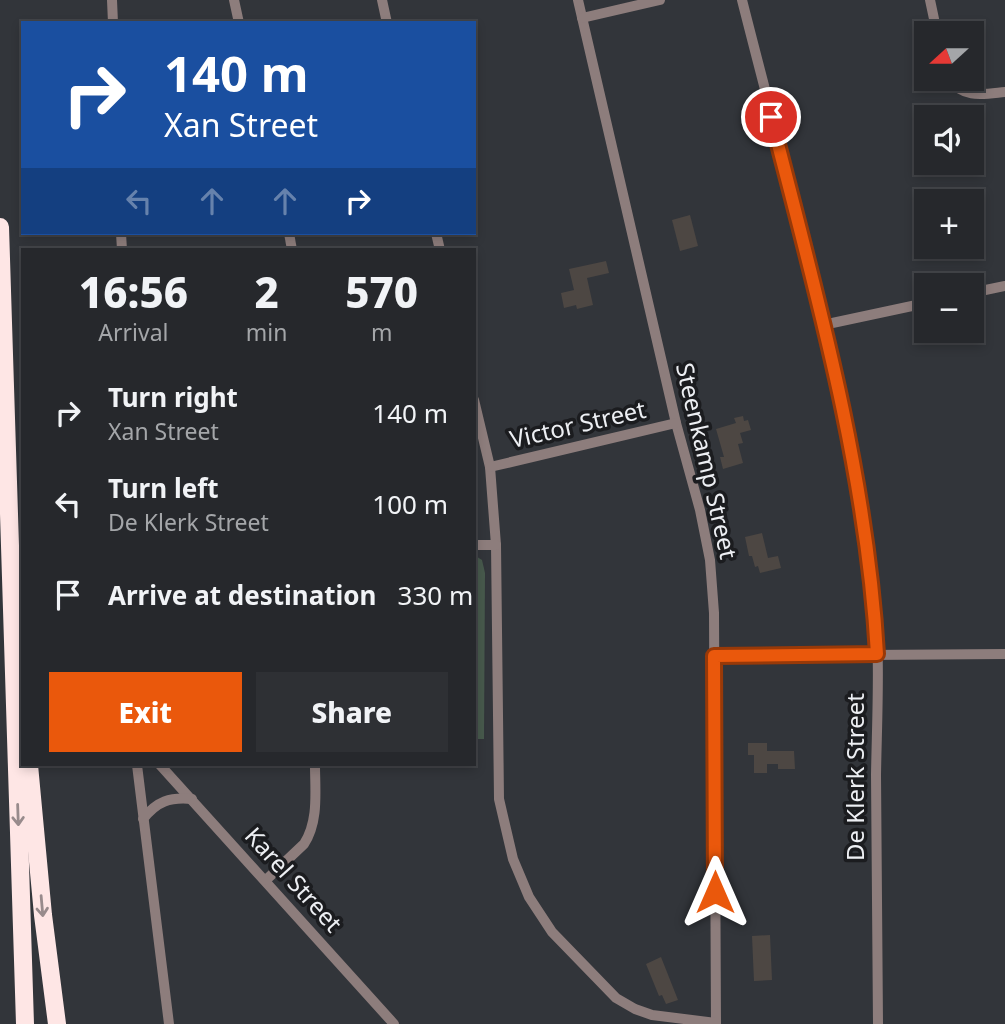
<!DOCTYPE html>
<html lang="en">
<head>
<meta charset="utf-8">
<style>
	:root { --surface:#26282c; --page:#2e3034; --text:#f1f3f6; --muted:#a4a6a9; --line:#424448; --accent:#ea580c }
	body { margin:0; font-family:"Noto Sans",sans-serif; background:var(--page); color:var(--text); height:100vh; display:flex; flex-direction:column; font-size:26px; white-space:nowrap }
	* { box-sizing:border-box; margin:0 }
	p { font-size:23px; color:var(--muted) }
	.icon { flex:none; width:38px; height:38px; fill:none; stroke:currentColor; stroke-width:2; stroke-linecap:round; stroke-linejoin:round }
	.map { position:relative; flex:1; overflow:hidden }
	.panel { position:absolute; left:21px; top:248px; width:455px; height:518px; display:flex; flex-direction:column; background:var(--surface); border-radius:0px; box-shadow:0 4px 10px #0003,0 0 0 2px var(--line) }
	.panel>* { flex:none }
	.banner { position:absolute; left:21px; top:21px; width:455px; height:214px; border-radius:0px; box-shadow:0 4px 10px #0003,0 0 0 2px var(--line); background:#1a4fa0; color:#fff; overflow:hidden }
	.needle { width:46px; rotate:249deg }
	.buttons { position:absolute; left:914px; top:21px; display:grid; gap:14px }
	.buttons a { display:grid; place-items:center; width:70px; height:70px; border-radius:0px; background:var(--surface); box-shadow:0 4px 10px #0003,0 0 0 2px var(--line); font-size:35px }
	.pin { position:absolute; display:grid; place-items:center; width:60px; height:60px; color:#fff; margin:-30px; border:4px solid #fff; border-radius:50%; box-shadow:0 2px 7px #0007 }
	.me { position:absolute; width:77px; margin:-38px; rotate:0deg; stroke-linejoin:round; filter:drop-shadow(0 0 5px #0008) }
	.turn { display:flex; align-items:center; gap:24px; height:147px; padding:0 28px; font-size:32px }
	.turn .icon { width:91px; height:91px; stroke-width:2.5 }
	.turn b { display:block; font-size:49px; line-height:60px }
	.lanes { display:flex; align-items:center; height:66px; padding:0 28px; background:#0003; justify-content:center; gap:35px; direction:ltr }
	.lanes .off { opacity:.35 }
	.eta { display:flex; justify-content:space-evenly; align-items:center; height:119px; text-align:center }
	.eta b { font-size:42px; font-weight:800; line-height:49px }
	.button { display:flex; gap:14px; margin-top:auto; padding:14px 28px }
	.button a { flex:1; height:80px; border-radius:0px; background:var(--accent); color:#fff; font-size:28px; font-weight:800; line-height:80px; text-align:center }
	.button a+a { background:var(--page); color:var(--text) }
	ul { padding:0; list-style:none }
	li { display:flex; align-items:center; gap:21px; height:91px; padding:0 28px }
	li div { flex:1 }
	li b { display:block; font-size:26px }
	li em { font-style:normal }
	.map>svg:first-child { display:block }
	.green { fill:#47594c }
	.building { fill:#4d4743 }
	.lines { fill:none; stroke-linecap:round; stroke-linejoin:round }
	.minor { stroke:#8d7d7c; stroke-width:10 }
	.motorway { stroke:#fee6e5; stroke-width:18 }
	.oneway { stroke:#988b8c }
	.route-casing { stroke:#983908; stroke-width:18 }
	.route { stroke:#ea580c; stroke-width:12 }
	.labels { text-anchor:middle; stroke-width:7; stroke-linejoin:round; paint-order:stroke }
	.street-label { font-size:24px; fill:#edeff3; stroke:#1b1c1f }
</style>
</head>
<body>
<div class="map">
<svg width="1005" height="1024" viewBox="0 0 1005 1024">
	<rect width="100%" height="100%" fill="#32353a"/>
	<polygon class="green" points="474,555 482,560 485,573 484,739 474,739"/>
	<g class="building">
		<polygon points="690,215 698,246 680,251 672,220"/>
		<polygon points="606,261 609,273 587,278 593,305 577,309 576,305 564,308 561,293 574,290 569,269"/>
		<polygon points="743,416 744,421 748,420 751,430 740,433 743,443 738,444 743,463 723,469 720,457 724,457 716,429 736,423 734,418"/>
		<polygon points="762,533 768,558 778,556 781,568 760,573 758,566 755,567 752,556 749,556 745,537"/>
		<polygon points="748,743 767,743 767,751 794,751 795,769 778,769 778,764 767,764 767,773 754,773 754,755 748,755"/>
		<polygon points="770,935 772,980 754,981 752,936"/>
		<polygon points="661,957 678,1000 666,1004 662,995 659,996 646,964"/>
	</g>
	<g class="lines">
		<g class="minor">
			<polyline points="112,0 113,23"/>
			<polyline points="234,0 239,23"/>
			<polyline points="382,0 387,23"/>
			<polyline points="578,0 676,423 700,510 710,560 714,613 716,1024"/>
			<path d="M 742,0 C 791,193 848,392 873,590 C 881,651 877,714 876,775 C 876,858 877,941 878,1024"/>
			<polyline points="930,0 937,33"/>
			<polyline points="582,18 660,0"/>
			<path d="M 950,79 C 963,99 984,94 1005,92"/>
			<polyline points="121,233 122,250"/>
			<polyline points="289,233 292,250"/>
			<polyline points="436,233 440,250"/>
			<polyline points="971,293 1005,286"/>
			<polyline points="823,325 926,303"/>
			<polyline points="474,400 490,467 496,545 499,799 513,859 529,897 552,932 616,998 635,1009 652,1015 716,1023"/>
			<polyline points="490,467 676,423"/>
			<polyline points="474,545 496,545"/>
			<polyline points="714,656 1005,654"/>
			<polyline points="137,765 169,1024"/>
			<polyline points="160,765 394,1024"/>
			<path d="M 143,819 C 157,801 170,797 192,799"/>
			<path d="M 266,880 L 304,844 C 319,821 315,791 315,765"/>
		</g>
		<g class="motorway">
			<polyline points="0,227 25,1024"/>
			<polyline points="29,765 43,915 57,1024"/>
		</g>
	</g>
	<defs><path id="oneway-shaft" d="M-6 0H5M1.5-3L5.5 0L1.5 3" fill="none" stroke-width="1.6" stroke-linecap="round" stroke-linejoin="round" transform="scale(1.75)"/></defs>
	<g class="oneway">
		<use href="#oneway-shaft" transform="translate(18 815) rotate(88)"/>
		<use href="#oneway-shaft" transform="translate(42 906) rotate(85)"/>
	</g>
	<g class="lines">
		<defs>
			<path id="route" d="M 715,892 L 714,656 L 877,654 C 867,473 816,292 771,117"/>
		</defs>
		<use href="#route" class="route-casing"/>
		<use href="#route" class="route"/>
	</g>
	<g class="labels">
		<g class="street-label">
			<text transform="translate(578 425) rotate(-13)" y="8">Victor Street</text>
			<text transform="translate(706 461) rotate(77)" y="8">Steenkamp Street</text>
			<text transform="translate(856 777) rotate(-90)" y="8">De Klerk Street</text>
			<text transform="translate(293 880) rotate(48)" y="8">Karel Street</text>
		</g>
	</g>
</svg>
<div class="buttons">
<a><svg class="needle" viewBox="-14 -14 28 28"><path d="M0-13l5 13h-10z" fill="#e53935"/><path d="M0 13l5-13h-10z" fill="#a4a6a9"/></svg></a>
<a><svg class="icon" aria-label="sound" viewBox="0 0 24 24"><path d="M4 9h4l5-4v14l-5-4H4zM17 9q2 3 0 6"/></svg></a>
<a>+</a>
<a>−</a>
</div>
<div class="pin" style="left:771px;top:117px;background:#d93025"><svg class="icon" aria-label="arrive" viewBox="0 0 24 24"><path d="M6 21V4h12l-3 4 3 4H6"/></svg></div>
<svg class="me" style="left:715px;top:892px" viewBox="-20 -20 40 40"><path d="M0-17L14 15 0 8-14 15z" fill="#ea580c" stroke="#fff" stroke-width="4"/></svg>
<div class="banner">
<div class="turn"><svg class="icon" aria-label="right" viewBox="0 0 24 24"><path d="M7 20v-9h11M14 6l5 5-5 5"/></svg><div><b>140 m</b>Xan Street</div></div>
<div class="lanes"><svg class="icon off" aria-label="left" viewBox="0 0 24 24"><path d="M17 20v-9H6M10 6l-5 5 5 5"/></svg><svg class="icon off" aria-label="ahead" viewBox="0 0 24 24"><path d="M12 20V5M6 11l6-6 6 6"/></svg><svg class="icon off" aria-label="ahead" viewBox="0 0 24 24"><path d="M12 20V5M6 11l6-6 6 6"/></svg><svg class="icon" aria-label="right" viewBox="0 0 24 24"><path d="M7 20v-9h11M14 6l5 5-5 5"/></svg></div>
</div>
<section class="panel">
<div class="eta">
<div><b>16:56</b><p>Arrival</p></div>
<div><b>2</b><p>min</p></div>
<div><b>570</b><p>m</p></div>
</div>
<ul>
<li><svg class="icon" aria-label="right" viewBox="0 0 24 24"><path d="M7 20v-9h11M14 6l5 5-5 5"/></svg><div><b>Turn right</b><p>Xan Street</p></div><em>140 m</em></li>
<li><svg class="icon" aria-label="left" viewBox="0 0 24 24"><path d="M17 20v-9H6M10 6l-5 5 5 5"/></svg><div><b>Turn left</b><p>De Klerk Street</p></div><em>100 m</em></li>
<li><svg class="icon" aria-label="arrive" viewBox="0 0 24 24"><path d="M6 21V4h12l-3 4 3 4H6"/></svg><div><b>Arrive at destination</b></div><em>330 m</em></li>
</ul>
<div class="button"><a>Exit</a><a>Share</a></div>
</section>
</div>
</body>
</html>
